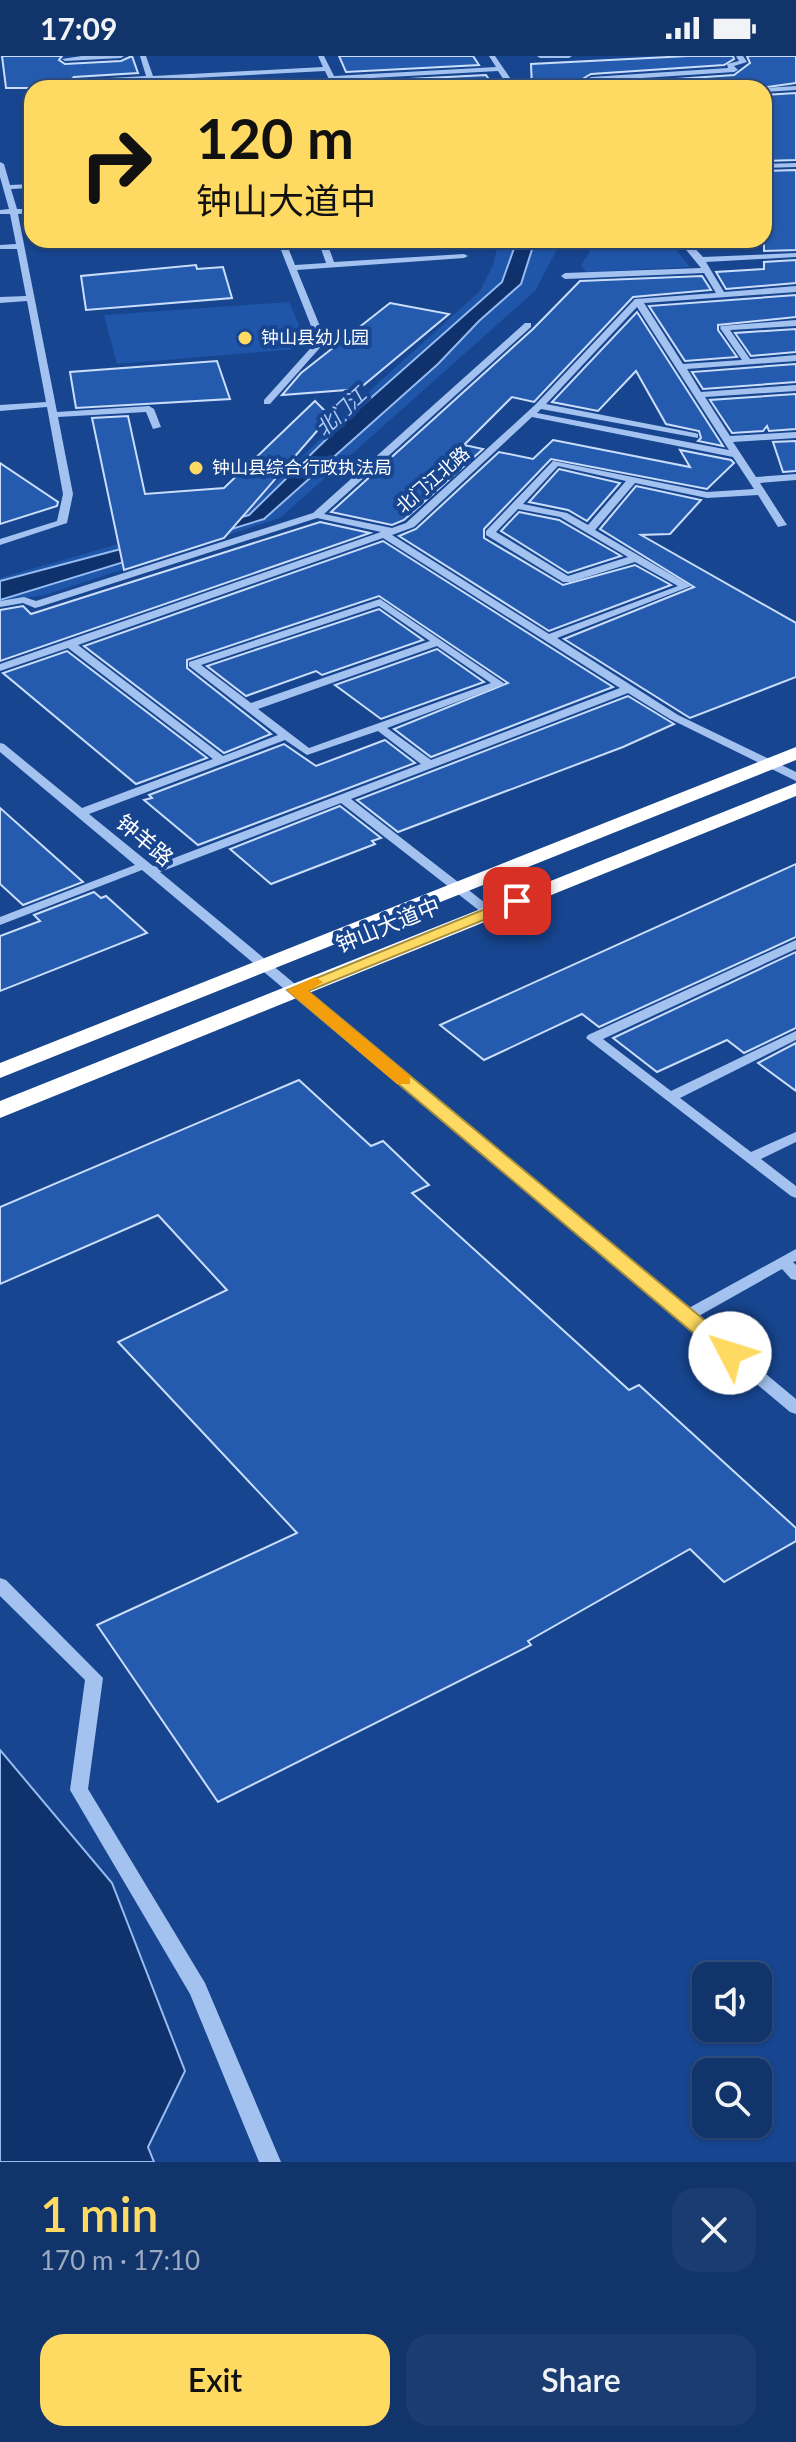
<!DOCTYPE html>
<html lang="en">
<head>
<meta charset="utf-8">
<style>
	:root { --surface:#11346b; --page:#1a3c71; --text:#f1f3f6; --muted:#9caac1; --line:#304f7e; --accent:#ffda62 }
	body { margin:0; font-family:Lato,"Noto Sans SC",sans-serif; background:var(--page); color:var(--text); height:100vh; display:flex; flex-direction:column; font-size:30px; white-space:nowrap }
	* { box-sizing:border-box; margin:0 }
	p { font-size:26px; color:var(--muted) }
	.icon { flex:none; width:44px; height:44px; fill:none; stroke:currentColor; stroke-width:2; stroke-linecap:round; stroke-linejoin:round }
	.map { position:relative; height:2106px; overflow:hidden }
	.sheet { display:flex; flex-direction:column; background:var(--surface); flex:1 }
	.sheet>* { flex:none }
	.banner { position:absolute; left:24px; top:24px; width:748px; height:168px; border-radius:24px; box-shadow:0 2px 6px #0004,0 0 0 2px var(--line); background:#ffda62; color:#111; overflow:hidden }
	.buttons { position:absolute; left:692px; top:1906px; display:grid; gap:16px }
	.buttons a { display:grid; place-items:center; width:80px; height:80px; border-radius:16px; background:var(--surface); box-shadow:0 2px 6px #0004,0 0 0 2px var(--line); font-size:40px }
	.pin { position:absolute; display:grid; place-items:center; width:68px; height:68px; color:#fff; margin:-34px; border-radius:16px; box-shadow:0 4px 12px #0006 }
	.me { position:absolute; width:88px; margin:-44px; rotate:310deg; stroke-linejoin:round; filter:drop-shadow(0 0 6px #0008) }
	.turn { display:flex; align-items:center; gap:28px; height:168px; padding:0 40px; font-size:36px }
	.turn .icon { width:104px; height:104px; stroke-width:2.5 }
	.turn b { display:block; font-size:56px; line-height:68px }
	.round { display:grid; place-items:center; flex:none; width:84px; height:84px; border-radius:24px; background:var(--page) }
	.head { display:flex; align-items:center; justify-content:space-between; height:136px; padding:0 40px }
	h1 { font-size:48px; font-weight:600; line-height:60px; color:var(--accent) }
	.button { display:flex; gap:16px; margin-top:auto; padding:16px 40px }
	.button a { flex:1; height:92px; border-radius:24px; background:var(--accent); color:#111; font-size:32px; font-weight:600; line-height:92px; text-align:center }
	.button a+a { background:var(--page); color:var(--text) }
	.status { display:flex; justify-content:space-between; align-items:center; height:56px; padding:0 40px; background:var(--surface); direction:ltr }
	.status svg { height:22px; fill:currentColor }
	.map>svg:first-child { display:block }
	.green { fill:#1f56a9 }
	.water { fill:#0f326c; stroke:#96bcf2; stroke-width:2 }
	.building { fill:#255bae; stroke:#cadefb; stroke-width:2 }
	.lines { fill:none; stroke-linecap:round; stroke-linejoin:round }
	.minor { fill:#a3c2f0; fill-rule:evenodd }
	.highway { fill:#fff; fill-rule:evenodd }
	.route { fill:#ffda62; stroke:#a68e40; stroke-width:2 }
	.slow { fill:#f59e0b }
	.poi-dot { fill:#ffda62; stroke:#17458f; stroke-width:3 }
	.labels { text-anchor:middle; stroke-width:8; stroke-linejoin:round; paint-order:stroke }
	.far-poi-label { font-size:18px; fill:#fff; stroke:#17458f; text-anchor:start }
	.far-street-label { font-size:18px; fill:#fff; stroke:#17458f }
	.far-water-label { font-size:20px; font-style:italic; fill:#afccf7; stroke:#17458f }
	.street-label { font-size:22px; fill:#fff; stroke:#17458f }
</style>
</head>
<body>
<div class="status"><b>17:09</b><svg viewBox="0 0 49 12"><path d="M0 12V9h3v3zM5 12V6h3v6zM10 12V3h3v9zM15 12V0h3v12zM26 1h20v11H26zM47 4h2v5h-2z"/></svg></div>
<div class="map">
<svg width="796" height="2106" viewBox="0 0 796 2106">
	<rect width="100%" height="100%" fill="#17458f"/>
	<g class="green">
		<polygon points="499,184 562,184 535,235 280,462 45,539 0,546 0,522 251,450 377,328 480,235 493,209"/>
		<polygon points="668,184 690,211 586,216 581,209 596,186"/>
		<polygon points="289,246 309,292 117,308 104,259"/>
	</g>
	<g class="water">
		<polygon points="517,184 535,184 521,228 479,265 438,308 264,463 0,544 0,525 249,459 346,364 502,226"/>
		<polygon points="0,1694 112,1827 185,2015 148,2091 154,2106 0,2106"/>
	</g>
	<g class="building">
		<polygon points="2,0 62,0 59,4 65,8 121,5 132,0 138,17 74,21 67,27 74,31 141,27 142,32 6,32"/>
		<polygon points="339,0 473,0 479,9 346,16"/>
		<polygon points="688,0 733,0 734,3 724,9 591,18 584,22 590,32 532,32 531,8"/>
		<polygon points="747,0 796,0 796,27 760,32 605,32 602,28 734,19 750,7"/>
		<polygon points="486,19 495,32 353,32 351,26"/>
		<polygon points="796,37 796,104 764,105 764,95 771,92 770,86 764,85 764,39"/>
		<polygon points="796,114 796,194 764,195 764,115"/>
		<polygon points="796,204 796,227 726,233 716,216 764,213 764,206"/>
		<polygon points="196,209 197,213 223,211 232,242 86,254 81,220"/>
		<polygon points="702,220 711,234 633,241 534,346 512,341 464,389 483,393 404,464 392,469 331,456 533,273 580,225"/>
		<polygon points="796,239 796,261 718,269 718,274 737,301 685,305 649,250"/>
		<polygon points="390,247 449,258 359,333 282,339 301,317"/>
		<polygon points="637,256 723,390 698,385 701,382 699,375 666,368 636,315 598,355 552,346"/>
		<polygon points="796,273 796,296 751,300 735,277"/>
		<polygon points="217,305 230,343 76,352 70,316"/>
		<polygon points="796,308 796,326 703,333 692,316"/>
		<polygon points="796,338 796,373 769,375 767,370 763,375 732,377 710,344"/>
		<polygon points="315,345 330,360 224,482 124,514 92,362 128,360 145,438 224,432"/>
		<polygon points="553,384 690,411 680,394 731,404 734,407 707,433 551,403 484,473 484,482 563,529 635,509 671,529 549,575 399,480 416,473 499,396 533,403"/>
		<polygon points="796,385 796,415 783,416 773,386"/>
		<polygon points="0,407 58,446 57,450 0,468"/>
		<polygon points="559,413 620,427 587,465 568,454 529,446"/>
		<polygon points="636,430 701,444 670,478 641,479 796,567 796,621 690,662 564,583 694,531 600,473"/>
		<polygon points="519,456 559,464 621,500 568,517 501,475"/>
		<polygon points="320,466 370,477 0,605 0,554 23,550 31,558"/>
		<polygon points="383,485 613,631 431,701 394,673 508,627 379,540 187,604 187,612 271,678 224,697 84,590"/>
		<polygon points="379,553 423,584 322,619 316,615 246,640 207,610"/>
		<polygon points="437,593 484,626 381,663 335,629"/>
		<polygon points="67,595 207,702 136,728 3,617"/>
		<polygon points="628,640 674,668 623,691 398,776 357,744"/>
		<polygon points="385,684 415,707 198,789 144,744 152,742 149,739 284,688 316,710"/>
		<polygon points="340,750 381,782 372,785 375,788 271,828 230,793"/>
		<polygon points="0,752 83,826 23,849 0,828"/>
		<polygon points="796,808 796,881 599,971 582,958 484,1004 440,969"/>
		<polygon points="94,836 101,842 106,840 147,877 0,935 0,880 40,865 34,859"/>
		<polygon points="796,896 796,972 744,997 727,984 657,1016 613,982"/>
		<polygon points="796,987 796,1035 758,1007"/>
		<polygon points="299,1024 371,1090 383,1085 429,1129 412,1137 629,1334 639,1329 796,1472 796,1485 724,1526 690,1493 528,1585 531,1589 218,1746 97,1569 297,1477 118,1286 227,1234 158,1159 0,1228 0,1151"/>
	</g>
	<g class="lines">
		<g class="minor">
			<polygon points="82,0 124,0 121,2 65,5 62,3"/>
			<polygon points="140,0 146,0 153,20 323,11 318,0 324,0 334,20 496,11 489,0 495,0 517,32 509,32 498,15 336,24 341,32 333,32 325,15 155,24 158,32 150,32 148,24 74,28 70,26 74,24 146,20"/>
			<polygon points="537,0 572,0 569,2 540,2"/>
			<polygon points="736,0 743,0 747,6 734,10 738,14 734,16 596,25 602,32 594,32 587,23 591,21 728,12 727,8 739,5"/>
			<polygon points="796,30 796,34 764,36 763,32"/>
			<rect x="764" y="88" width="4" height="4"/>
			<polygon points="0,106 4,108 10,129 32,128 32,132 11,133 17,153 32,153 32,157 18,158 57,356 149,350 154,353 161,371 153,373 146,356 58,361 73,438 67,467 0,489 0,483 57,465 63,438 47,351 0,355 0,349 46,346 27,245 0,247 0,241 26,240 17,193 0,193 0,189 16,188 10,158 0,158 0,154 9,153 0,121"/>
			<polygon points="796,107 796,111 764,112 764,108"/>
			<polygon points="277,184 285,184 295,209 326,207 318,184 326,184 334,206 464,198 468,200 464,202 297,214 326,285 270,348 264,348 264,344 317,285"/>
			<path d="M 678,184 L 687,184 L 703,201 L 796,197 L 796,201 L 706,206 L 724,236 L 796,230 L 796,236 L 644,247 L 683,308 L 742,304 L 720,272 L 721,270 L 796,264 L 796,270 L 730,274 L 750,303 L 796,299 L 796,305 L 687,313 L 701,336 L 796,329 L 796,335 L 705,341 L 730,380 L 796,376 L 796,382 L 733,386 L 756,421 L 796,418 L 796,424 L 760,427 L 787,469 L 778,471 L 758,439 L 707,442 L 635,427 L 595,474 L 691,530 L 557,582 L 678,659 L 796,716 L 796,725 L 670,663 L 628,637 L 351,743 L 493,853 L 495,856 L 493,859 L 485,859 L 341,747 L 160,816 L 687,1253 L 796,1193 L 796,1205 L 793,1206 L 796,1209 L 796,1224 L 791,1223 L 782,1213 L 697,1261 L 796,1343 L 796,1358 L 790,1356 L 142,814 L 0,869 L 0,861 L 135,809 L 0,696 L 0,687 L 4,688 L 82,752 L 213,703 L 68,592 L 0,615 L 0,608 L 381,476 L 317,462 L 39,551 L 35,552 L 23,547 L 0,551 L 0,545 L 24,541 L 36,545 L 313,457 L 525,267 L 531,267 L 531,271 L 324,458 L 392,472 L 406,467 L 536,348 L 635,243 L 716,237 L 704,217 L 565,223 L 561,220 L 565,217 L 701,212 ZM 637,251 L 729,394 L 537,357 L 541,353 L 698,382 L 698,378 L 695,377 L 546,348 ZM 532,361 L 733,401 L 754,433 L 707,436 L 553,405 L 486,475 L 486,479 L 563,526 L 571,526 L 635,506 L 678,530 L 549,578 L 392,479 L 414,471 ZM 558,410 L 626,425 L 588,469 L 567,457 L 523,448 ZM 518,453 L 560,461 L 628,501 L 568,520 L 496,476 ZM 383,482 L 620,632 L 431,704 L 387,672 L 505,628 L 380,543 L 189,606 L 189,610 L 278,679 L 223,700 L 78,589 ZM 379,550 L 430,585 L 251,647 L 201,609 ZM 437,590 L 491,627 L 309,692 L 258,653 ZM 378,675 L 421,708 L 153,810 L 89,758 L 285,684 L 307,699 Z"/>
			<polygon points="796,884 796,893 603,983 671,1035 796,975 796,984 680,1042 751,1096 796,1076 796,1086 761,1103 796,1130 796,1142 791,1140 586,982 588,979"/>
			<polygon points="0,1522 6,1524 103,1622 88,1733 205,1927 281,2106 259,2106 190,1938 70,1734 85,1624 0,1540"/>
		</g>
		<g class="highway">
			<polygon points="796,691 796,704 0,1022 0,1007"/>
			<polygon points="796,727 796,740 0,1062 0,1045"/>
		</g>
	</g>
	<polygon class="route" points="517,840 525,845 523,848 308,935 738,1292 741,1297 738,1302 723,1302 287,934"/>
	<polygon class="slow" points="315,921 323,926 308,935 410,1020 410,1028 397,1028 287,934"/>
	<g class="poi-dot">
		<circle cx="245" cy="282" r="8"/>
		<circle cx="196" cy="412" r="8"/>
	</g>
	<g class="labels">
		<g class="far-poi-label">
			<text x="261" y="288">钟山县幼儿园</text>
			<text x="212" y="418">钟山县综合行政执法局</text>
		</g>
		<g class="far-street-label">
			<text transform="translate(433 424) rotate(-41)" y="6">北门江北路</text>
		</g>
		<g class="far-water-label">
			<text transform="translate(341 356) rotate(-43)" y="7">北门江</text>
		</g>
		<g class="street-label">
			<text transform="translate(145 784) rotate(40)" y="8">钟羊路</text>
			<text transform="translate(388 869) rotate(-22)" y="8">钟山大道中</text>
		</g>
	</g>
</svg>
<div class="buttons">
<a><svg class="icon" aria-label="sound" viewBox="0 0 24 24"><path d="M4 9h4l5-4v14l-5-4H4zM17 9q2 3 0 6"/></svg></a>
<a><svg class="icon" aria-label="search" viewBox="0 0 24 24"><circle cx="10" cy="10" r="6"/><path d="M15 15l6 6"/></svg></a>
</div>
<div class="pin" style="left:517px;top:845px;background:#d93025"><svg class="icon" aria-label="arrive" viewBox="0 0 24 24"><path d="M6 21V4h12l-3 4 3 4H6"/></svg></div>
<svg class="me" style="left:730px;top:1297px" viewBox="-20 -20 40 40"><circle r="19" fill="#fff"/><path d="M0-13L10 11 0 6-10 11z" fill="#ffda62"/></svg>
<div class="banner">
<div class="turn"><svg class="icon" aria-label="right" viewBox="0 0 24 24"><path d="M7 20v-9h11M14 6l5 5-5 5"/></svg><div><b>120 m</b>钟山大道中</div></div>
</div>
</div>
<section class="sheet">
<div class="head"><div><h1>1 min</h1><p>170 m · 17:10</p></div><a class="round"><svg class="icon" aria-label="close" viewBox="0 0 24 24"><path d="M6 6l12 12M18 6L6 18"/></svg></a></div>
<div class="button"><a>Exit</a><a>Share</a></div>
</section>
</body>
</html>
